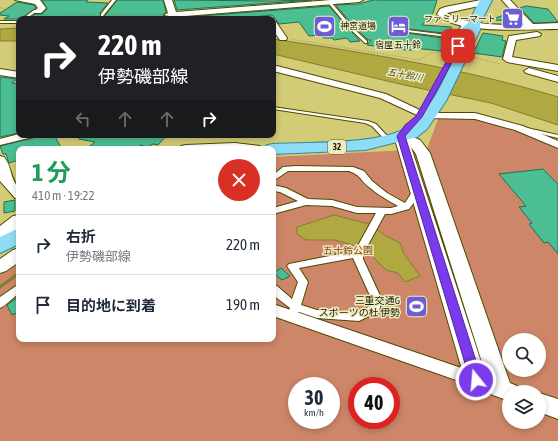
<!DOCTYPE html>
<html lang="ja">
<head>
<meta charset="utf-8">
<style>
	:root { --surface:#fff; --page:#f6f6f7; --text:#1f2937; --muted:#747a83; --line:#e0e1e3 }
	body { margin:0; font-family:"Asap Condensed","Noto Sans JP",sans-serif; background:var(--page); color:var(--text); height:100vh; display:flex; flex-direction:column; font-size:15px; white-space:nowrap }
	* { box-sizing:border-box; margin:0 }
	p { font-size:13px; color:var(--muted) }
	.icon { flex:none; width:22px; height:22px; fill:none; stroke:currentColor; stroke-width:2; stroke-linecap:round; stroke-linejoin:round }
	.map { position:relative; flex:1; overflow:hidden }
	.panel { position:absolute; left:16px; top:146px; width:260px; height:196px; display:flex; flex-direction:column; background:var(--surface); border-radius:8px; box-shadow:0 2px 6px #0003 }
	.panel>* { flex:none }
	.banner { position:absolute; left:16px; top:16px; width:260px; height:122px; border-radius:8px; box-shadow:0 2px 6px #0003; background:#202124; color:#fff; overflow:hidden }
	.buttons { position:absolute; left:502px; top:333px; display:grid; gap:8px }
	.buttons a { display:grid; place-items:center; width:44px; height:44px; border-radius:50%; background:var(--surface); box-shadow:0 2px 6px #0003; font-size:20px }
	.speed { position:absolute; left:288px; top:377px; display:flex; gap:8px; font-size:20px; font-weight:700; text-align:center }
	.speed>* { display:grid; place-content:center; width:52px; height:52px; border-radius:50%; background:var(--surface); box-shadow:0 2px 6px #0003; line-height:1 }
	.speed small { font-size:10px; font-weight:400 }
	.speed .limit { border:6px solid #d22; background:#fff; color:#111 }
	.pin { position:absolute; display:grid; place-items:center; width:34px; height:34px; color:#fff; margin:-17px; border-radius:8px; box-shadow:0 2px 6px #0006 }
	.me { position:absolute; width:44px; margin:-22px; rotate:343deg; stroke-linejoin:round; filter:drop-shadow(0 0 3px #0008) }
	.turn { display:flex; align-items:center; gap:14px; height:84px; padding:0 16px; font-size:18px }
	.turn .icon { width:52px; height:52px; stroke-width:2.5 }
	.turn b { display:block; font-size:28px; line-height:34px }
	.lanes { display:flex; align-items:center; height:38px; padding:0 16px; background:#0003; justify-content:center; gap:20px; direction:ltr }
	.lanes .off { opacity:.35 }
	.round { display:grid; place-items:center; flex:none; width:42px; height:42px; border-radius:21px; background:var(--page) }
	.summary { display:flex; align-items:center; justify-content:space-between; height:68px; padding:0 16px }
	h1 { font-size:24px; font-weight:700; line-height:30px; color:#1e9e55 }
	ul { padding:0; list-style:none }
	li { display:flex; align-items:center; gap:12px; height:60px; padding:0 16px; border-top:1px solid var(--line) }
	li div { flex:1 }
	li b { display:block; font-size:15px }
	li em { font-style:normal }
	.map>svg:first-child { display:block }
	.green { fill:#cd8667; fill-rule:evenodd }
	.water { fill:#b0a841; stroke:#847e2e }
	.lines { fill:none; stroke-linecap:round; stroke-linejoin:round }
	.stream { stroke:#847e2e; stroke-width:3 }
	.building { fill:#4bbf93; stroke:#226e52 }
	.service-casing { stroke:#504a00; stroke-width:2 }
	.pedestrian-casing { stroke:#504a00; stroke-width:2 }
	.minor-casing { stroke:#504a00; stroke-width:2 }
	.tertiary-casing { stroke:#504a00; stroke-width:2 }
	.primary-casing { stroke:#35899d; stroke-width:2 }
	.path { stroke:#96914f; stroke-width:1; stroke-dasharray:1 2; stroke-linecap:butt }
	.service { fill:#fff; fill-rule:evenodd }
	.pedestrian { fill:#fff; fill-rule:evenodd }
	.minor { fill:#fff; fill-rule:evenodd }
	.tertiary { fill:#fff; fill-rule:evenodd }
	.primary { fill:#8edcf6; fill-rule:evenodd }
	.route { fill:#7c3aed; stroke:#51269a }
	.labels { text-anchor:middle; stroke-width:3; stroke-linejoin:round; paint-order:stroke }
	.far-poi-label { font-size:9px; fill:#1e1b02; stroke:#edebc2; text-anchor:end }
	.far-water-label { font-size:9px; font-style:italic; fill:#4a461c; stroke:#edebc2 }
	.shield { fill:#edebc2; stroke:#5c593c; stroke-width:1 }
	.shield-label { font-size:9px; font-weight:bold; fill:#1e1b02 }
	.park-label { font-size:10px; fill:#8d3b0d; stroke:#edebc2 }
	.poi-label { font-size:10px; fill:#1e1b02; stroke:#edebc2; text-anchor:end }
</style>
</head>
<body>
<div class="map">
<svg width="558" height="441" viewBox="0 0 558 441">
	<rect width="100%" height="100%" fill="#d2cc76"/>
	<path class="green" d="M 463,117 C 496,120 528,135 558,149 L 558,441 L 0,441 L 0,274 L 19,260 L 19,339 L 273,339 L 273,157 L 427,149 L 438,119 ZM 509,340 L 539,340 L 539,370 L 509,370 ZM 297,386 L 331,386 L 331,420 L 297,420 ZM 357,386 L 391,386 L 391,420 L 357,420 ZM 509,392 L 539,392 L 539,422 L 509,422 Z"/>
	<g class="water">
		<polygon points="19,28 19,41 0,41 0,29"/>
		<path d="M 273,39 C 368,53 466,69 558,97 L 558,125 L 491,103 L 404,85 L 273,54 Z"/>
		<polygon points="334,215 369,224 386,236 400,243 404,254 420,276 405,282 398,273 386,270 373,257 356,246 335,240 306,240 297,234 297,227"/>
	</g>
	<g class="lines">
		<polyline class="stream" points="0,287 19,273"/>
	</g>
	<g class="building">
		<polygon points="42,0 88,0 86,2 108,3 100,13 101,18 104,17 117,0 163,0 166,12 163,16 173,18 329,6 360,41 350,42 347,38 334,40 332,38 324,38 319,35 309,36 299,22 279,24 272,15 234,19 29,19 35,14 42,14 47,9"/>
		<polygon points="174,0 273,1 312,0 177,10"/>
		<polygon points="373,0 437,0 433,13 422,25 451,27 452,34 400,28 397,31 400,32 449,39 448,47 442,47 441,51 413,48 412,50 406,50 367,45 371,40 368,40 353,26 336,5 359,4"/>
		<polygon points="17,2 34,5 36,8 21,19 4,19 9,16 0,15 0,13"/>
		<polygon points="526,6 548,9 558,22 534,23 520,8"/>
		<polygon points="511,12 518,21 491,20"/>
		<polygon points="483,33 503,36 502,40 506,41 502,57 473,53"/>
		<polygon points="0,77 17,79 12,83 19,84 19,133 0,137"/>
		<polygon points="35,135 54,135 62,149 19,149 19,160 9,163 6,154 3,154 0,146 33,138"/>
		<polygon points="79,135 167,135 158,145 153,144 147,147 140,145 139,149 86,149 95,142 79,139"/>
		<polygon points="543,169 558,184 558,254 548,242 544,243 529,224 532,223 519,207 526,206 499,174"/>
		<polygon points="15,200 15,211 4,213 4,202"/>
		<polygon points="281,268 290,276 282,280 273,273"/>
		<polygon points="19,296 19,312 12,315 7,305"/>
	</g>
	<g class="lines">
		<defs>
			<g id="service">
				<polygon points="112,0 116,0 103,16 101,16 101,14"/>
				<polygon points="329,2 331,2 352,27 367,41 367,43 365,43 350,29 329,4"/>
				<polygon points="34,10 37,11 26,19 22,19"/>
				<rect x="0" y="21" width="19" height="2"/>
				<polygon points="462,25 471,25 473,26 471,27 464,27 457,38 456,38 400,31 398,30 400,29 455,36"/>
				<polygon points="273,107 368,121 376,124 391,140 390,141 386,141 372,126 365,123 273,109"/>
				<polygon points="525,128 527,128 558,135 558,138 525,130"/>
			</g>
			<g id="pedestrian">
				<path d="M 296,166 L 353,167 L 364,171 L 372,181 L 387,193 L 405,203 L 412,192 L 420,191 L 424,194 L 423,196 L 418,197 L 409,209 L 391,214 L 385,214 L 363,254 L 363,259 L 382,300 L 379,311 L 359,321 L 317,318 L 299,312 L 294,315 L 290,314 L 289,311 L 290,308 L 273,295 L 273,285 L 277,286 L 292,299 L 298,282 L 287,266 L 289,264 L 355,251 L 376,213 L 357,213 L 332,206 L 306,205 L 273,214 L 273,208 L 298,201 L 280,192 L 273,191 L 273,185 L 286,188 L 308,199 L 332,200 L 357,207 L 391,208 L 398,206 C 388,200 378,195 369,187 C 359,179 362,176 349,171 L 288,171 L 273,181 L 273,175 L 283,167 ZM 353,258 L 372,300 L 370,306 L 358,313 L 317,310 L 301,305 L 308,282 L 299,268 Z"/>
				<path d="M 19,284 L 19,293 C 14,297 5,306 0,308 L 0,297 Z"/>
			</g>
			<g id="minor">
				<polygon points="15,0 40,0 46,8 41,13 35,13 34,11 38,8 35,4"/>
				<polygon points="164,0 172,0 176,12 331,0 363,0 359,2 173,17 164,15 168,13"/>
				<polygon points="502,0 510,0 533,24 533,28 527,28"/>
				<polygon points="273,22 276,22 287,38 286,40 280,40 273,30"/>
				<polygon points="537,32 541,34 540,36 516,40 512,57 558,65 558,71 507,62 503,59 509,36"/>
				<polygon points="273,65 386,94 426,113 425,115 417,115 380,98 273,71"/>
				<polygon points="529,68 558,76 558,82 526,73 524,71"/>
				<polygon points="0,69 19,72 19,78 0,75"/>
				<polygon points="431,113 475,113 523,126 558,141 558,148 515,130 475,119 427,118 426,116 427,114"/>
				<polygon points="19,134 34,135 33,137 0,145 0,139"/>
				<path d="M 0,156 L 4,157 C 13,169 9,177 19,188 L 19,199 L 15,198 L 0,181 Z"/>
				<polygon points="273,304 482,375 485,380 482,385 476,387 273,316"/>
			</g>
			<g id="tertiary">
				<path d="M 481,0 L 488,0 L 489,2 L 488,4 L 447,13 C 474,30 527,24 558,23 L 558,29 C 531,29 455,35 437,14 L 440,9 L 445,7 Z"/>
				<path d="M 401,132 L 420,140 L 430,153 L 510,383 L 517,386 L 520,392 L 509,392 L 509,401 L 469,386 L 465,380 L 394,136 L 396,133 ZM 411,147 L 416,154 L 486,375 L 485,374 Z"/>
				<polygon points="235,143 260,146 262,149 179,149 181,146 186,145"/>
				<polygon points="19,215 19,228 6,238 0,239 0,226 13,216"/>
				<polygon points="19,248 19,262 6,271 0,273 0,259 13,250"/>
				<polygon points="539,393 558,399 558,419 539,412"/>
			</g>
			<g id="primary">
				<path d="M 480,0 L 492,0 L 480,24 L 480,30 L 446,101 L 427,129 L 417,137 L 365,150 L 273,154 L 273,149 L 264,149 L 267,145 L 273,144 C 307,142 391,146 415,122 C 439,99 450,64 465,35 L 460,35 L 458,32 L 469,22 Z"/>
				<polygon points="19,228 19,244 0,253 0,237"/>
			</g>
		</defs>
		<use href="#service" class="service-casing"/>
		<use href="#pedestrian" class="pedestrian-casing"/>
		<use href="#minor" class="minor-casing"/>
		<use href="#tertiary" class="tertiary-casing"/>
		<use href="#primary" class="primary-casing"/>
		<g class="path">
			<polyline points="375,0 397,20 409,21 406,25"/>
			<polyline points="0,8 25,10"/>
			<polyline points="49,12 97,15"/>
			<polyline points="109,15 161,15"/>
			<polyline points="145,19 147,16"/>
			<polyline points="408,21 419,18 437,21"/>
			<polyline points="394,32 385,30 397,20"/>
			<polyline points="291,39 419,60 431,53 451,53"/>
			<polyline points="371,41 382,40 395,34"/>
			<polyline points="472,57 500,64"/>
		</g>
		<use href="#service" class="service"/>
		<use href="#pedestrian" class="pedestrian"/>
		<use href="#minor" class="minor"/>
		<use href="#tertiary" class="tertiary"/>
		<use href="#primary" class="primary"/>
	</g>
	<polygon class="route" points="458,44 461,46 422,117 405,136 482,380 480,384 476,385 472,384 470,380 397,136 405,125 416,116 455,46"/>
	<defs>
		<symbol id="supermarket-square" viewBox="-11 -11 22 22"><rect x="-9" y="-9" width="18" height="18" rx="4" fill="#6c5cd6" stroke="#edebc2"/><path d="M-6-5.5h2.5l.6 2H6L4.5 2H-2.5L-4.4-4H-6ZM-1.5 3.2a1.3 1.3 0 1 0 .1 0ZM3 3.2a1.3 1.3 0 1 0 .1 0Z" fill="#fff"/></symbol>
		<symbol id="stadium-square" viewBox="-11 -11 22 22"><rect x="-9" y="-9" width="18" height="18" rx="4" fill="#6c5cd6" stroke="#edebc2"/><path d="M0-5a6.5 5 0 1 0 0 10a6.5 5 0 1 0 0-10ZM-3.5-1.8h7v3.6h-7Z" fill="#fff"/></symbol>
		<symbol id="hotel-square" viewBox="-11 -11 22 22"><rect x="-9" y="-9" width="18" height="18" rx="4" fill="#6c5cd6" stroke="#edebc2"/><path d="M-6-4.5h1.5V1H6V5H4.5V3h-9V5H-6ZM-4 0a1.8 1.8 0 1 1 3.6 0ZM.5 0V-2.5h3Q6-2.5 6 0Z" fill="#fff"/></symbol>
	</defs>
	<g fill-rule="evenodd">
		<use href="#supermarket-square" x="500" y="6" width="25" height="25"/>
		<use href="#stadium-square" x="312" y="14" width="25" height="25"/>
		<use href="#hotel-square" x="386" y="14" width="25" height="25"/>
		<use href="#stadium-square" x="404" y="294" width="25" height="25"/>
	</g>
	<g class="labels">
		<g class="far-poi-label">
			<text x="496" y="22">ファミリーマート</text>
			<text x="340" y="29" text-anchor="start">神宮道場</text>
			<text x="398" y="48" text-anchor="middle">宿屋 五十鈴</text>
		</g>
		<g class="far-water-label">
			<text transform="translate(405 75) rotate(10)" y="3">五十鈴川</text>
		</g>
		<rect class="shield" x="328" y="140" width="18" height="14" rx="3"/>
		<g class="shield-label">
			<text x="337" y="150">32</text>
		</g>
		<g class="park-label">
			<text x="348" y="254">五十鈴公園</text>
		</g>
		<g class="poi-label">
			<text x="400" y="304">三重交通G<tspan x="400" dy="12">スポーツの杜 伊勢</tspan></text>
		</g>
	</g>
</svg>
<div class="buttons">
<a><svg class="icon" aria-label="search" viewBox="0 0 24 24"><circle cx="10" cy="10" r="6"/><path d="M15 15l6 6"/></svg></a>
<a><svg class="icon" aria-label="layers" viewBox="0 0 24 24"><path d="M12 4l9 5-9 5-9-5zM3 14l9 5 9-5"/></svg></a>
</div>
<div class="speed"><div>30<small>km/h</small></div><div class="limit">40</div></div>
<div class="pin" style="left:458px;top:46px;background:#d93025"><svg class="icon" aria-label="arrive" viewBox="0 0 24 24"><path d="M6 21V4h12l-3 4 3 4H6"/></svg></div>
<svg class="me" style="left:476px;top:380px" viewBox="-20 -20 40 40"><circle r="17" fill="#7c3aed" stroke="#fff" stroke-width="3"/><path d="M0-11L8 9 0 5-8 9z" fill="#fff"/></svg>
<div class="banner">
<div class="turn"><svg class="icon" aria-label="right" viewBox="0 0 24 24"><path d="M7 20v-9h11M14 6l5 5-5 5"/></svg><div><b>220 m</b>伊勢磯部線</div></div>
<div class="lanes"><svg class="icon off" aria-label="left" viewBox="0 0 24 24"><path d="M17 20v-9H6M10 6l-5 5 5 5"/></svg><svg class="icon off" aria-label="ahead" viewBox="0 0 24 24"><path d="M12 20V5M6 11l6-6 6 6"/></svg><svg class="icon off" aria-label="ahead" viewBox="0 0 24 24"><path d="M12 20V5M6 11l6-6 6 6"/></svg><svg class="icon" aria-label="right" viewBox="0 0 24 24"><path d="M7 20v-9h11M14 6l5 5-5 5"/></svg></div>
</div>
<section class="panel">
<div class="summary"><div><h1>1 分</h1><p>410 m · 19:22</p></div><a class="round" style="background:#d93025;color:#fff"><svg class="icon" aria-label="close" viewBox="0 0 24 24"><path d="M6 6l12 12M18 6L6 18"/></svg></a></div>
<ul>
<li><svg class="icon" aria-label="right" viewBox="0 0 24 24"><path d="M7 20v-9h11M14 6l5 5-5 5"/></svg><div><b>右折</b><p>伊勢磯部線</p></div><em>220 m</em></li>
<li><svg class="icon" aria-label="arrive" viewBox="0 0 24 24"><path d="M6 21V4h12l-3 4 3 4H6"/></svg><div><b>目的地に到着</b></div><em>190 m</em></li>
</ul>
</section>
</div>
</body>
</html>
